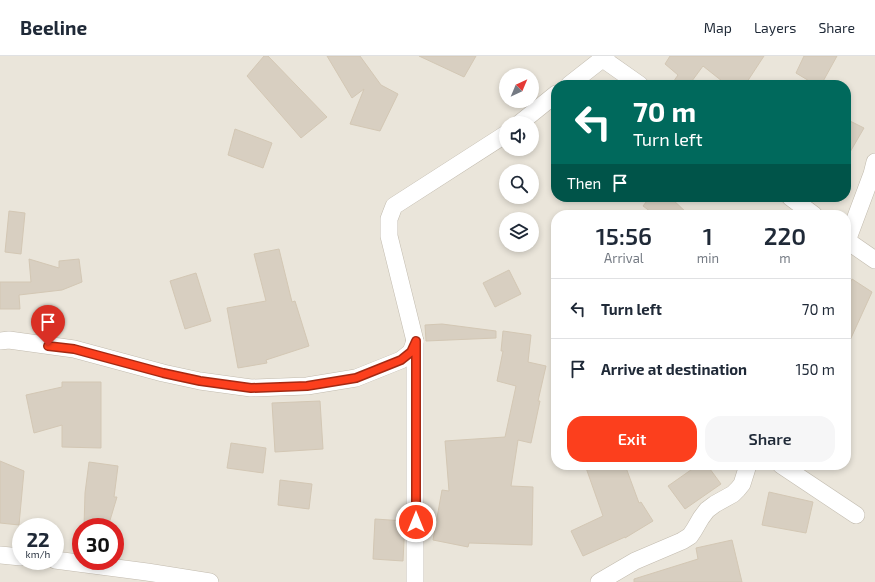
<!DOCTYPE html>
<html lang="en">
<head>
<meta charset="utf-8">
<style>
	:root { --surface:#fff; --page:#f6f6f7; --text:#1f2937; --muted:#747a83; --line:#e0e1e3; --accent:#fc3f1d }
	body { margin:0; font-family:"Exo 2",sans-serif; background:var(--page); color:var(--text); height:100vh; display:flex; flex-direction:column; font-size:15px; white-space:nowrap }
	* { box-sizing:border-box; margin:0 }
	p { font-size:13px; color:var(--muted) }
	.icon { flex:none; width:22px; height:22px; fill:none; stroke:currentColor; stroke-width:2; stroke-linecap:round; stroke-linejoin:round }
	.map { position:relative; flex:1; overflow:hidden }
	.side { position:absolute; left:551px; top:154px; width:300px; height:260px; display:flex; flex-direction:column; background:var(--surface); border-radius:16px; box-shadow:0 2px 6px #0003 }
	.side>* { flex:none }
	.hud { position:absolute; left:551px; top:24px; width:300px; height:122px; border-radius:16px; box-shadow:0 2px 6px #0003; background:#00695c; color:#fff; overflow:hidden }
	.needle { width:26px; rotate:44deg }
	.buttons { position:absolute; left:499px; top:12px; display:grid; gap:8px }
	.buttons a { display:grid; place-items:center; width:40px; height:40px; border-radius:50%; background:var(--surface); box-shadow:0 2px 6px #0003; font-size:20px }
	.speed { position:absolute; left:12px; top:462px; display:flex; gap:8px; font-size:20px; font-weight:700; text-align:center }
	.speed>* { display:grid; place-content:center; width:52px; height:52px; border-radius:50%; background:var(--surface); box-shadow:0 2px 6px #0003; line-height:1 }
	.speed small { font-size:10px; font-weight:400 }
	.speed .limit { border:6px solid #d22; background:#fff; color:#111 }
	.pin { position:absolute; display:grid; place-items:center; width:34px; height:34px; color:#fff; margin:-41px -17px; border-radius:50% 50% 50% 0; rotate:-45deg; box-shadow:0 0 4px #0007 }
	.pin .icon { rotate:45deg }
	.me { position:absolute; width:44px; margin:-22px; rotate:0deg; stroke-linejoin:round; filter:drop-shadow(0 0 3px #0008) }
	.turn { display:flex; align-items:center; gap:14px; height:84px; padding:0 16px; font-size:18px }
	.turn .icon { width:52px; height:52px; stroke-width:2.5 }
	.turn b { display:block; font-size:28px; line-height:34px }
	.then { display:flex; align-items:center; height:38px; padding:0 16px; background:#0003; gap:8px; font-size:15px }
	.eta { display:flex; justify-content:space-evenly; align-items:center; height:68px; text-align:center }
	.eta b { font-size:24px; font-weight:600; line-height:28px }
	.cta { display:flex; gap:8px; margin-top:auto; padding:8px 16px }
	.cta a { flex:1; height:46px; border-radius:16px; background:var(--accent); color:#fff; font-size:16px; font-weight:600; line-height:46px; text-align:center }
	.cta a+a { background:var(--page); color:var(--text) }
	ul { padding:0; list-style:none }
	li { display:flex; align-items:center; gap:12px; height:60px; padding:0 16px; border-top:1px solid var(--line) }
	li div { flex:1 }
	li b { display:block; font-size:15px }
	li em { font-style:normal }
	header { display:flex; align-items:center; gap:24px; box-sizing:border-box; height:56px; padding:0 20px; background:var(--surface); border-bottom:1px solid var(--line) }
	header strong { font-size:19px }
	nav { display:flex; gap:22px; margin-inline-start:auto; font-size:14px }
	.map>svg:first-child { display:block }
	.residential { fill:#eae5da; fill-rule:evenodd }
	.building { fill:#d8cfc1; stroke:#d3c7b4 }
	.lines { fill:none; stroke-linecap:round; stroke-linejoin:round }
	.street-casing { stroke:#c2bbae; stroke-width:18 }
	.street { stroke:#fff; stroke-width:17 }
	.route-casing { stroke:#a42913; stroke-width:10 }
	.route { stroke:#fc3f1d; stroke-width:7 }
</style>
</head>
<body>
<header>
<strong>Beeline</strong>
<nav><a>Map</a><a>Layers</a><a>Share</a></nav>
</header>
<div class="map">
<svg width="875" height="526" viewBox="0 0 875 526">
	<rect width="100%" height="100%" fill="#f6f3ec"/>
	<path class="residential" d="M 0,0 L 875,0 L 875,526 L 0,526 ZM 506,19 L 532,19 L 532,45 L 506,45 ZM 556,29 L 846,29 L 846,141 L 556,141 ZM 506,67 L 532,67 L 532,93 L 506,93 ZM 506,115 L 532,115 L 532,141 L 506,141 ZM 556,159 L 846,159 L 846,409 L 556,409 ZM 506,163 L 532,163 L 532,189 L 506,189 ZM 21,471 L 55,471 L 55,505 L 21,505 ZM 81,471 L 115,471 L 115,505 L 81,505 Z"/>
	<g class="building">
		<polygon points="264,0 268,0 327,61 301,82 247,20"/>
		<polygon points="327,0 360,0 381,29 398,38 380,75 350,68 364,33 352,42"/>
		<polygon points="419,0 476,0 464,21"/>
		<polygon points="670,0 764,0 745,29 727,29 703,10 689,29 671,29 678,19 665,8"/>
		<polygon points="804,0 837,0 821,29 816,29 796,17"/>
		<polygon points="846,63 864,72 846,103"/>
		<polygon points="235,73 272,87 263,112 228,99"/>
		<polygon points="650,141 670,141 689,159 655,159 643,150"/>
		<polygon points="9,155 25,157 21,198 5,196"/>
		<polygon points="279,193 292,246 295,245 309,290 266,304 267,307 238,312 227,252 266,245 254,198"/>
		<polygon points="29,203 59,212 59,205 79,203 82,226 62,234 19,239 20,253 0,253 0,226 31,226"/>
		<polygon points="509,214 521,238 495,251 483,227"/>
		<polygon points="196,217 211,265 185,273 170,225"/>
		<polygon points="852,223 872,236 846,293 846,234"/>
		<polygon points="442,268 496,275 496,282 426,285 425,269"/>
		<polygon points="503,275 531,279 528,306 546,310 538,345 540,345 531,387 518,384 511,430 533,431 532,489 469,487 468,491 433,484 442,434 449,435 445,385 505,381 516,330 497,325 503,295 501,295"/>
		<polygon points="62,326 101,326 101,392 62,391 62,369 34,377 26,339 62,331"/>
		<polygon points="320,345 323,393 275,396 272,347"/>
		<polygon points="231,387 266,392 263,417 227,412"/>
		<polygon points="0,405 24,415 19,469 0,467"/>
		<polygon points="89,406 118,410 114,441 117,441 108,471 84,471 85,437"/>
		<polygon points="585,409 625,409 639,447 641,446 653,465 625,482 625,481 583,500 571,475 603,460"/>
		<polygon points="698,409 707,409 721,428 685,453 668,430"/>
		<polygon points="280,424 312,428 309,453 278,449"/>
		<polygon points="769,436 813,446 806,477 762,469"/>
		<polygon points="375,463 405,465 403,505 373,503"/>
		<polygon points="732,484 742,526 634,526 634,523 698,503 696,492"/>
	</g>
	<g class="lines">
		<defs>
			<g id="street">
				<polyline points="603,3 640,29"/>
				<polyline points="569,29 606,0"/>
				<polyline points="520,67 556,38"/>
				<polyline points="790,141 814,159"/>
				<polyline points="846,184 875,204"/>
				<polyline points="847,185 872,118 875,106"/>
				<polyline points="0,285 9,284 74,293 163,317 200,325 251,332 307,330 356,322 401,304 411,296 415,285"/>
				<polyline points="781,409 856,459"/>
				<polyline points="0,499 21,501"/>
				<polyline points="55,504 147,516 210,526"/>
				<polyline points="415,526 415,285 389,180 389,163 394,150 506,78"/>
				<polyline points="599,526 635,505 682,485 690,480 694,474 701,462 707,454 715,448 733,438 738,433 742,428 748,409"/>
			</g>
		</defs>
		<use href="#street" class="street-casing"/>
		<use href="#street" class="street"/>
	</g>
	<g class="lines">
		<defs>
			<polyline id="route" points="48,290 74,293 163,317 200,325 251,332 307,330 356,322 401,304 411,296 416,285 416,466"/>
		</defs>
		<use href="#route" class="route-casing"/>
		<use href="#route" class="route"/>
	</g>
</svg>
<div class="buttons">
<a><svg class="needle" viewBox="-14 -14 28 28"><path d="M0-13l5 13h-10z" fill="#e53935"/><path d="M0 13l5-13h-10z" fill="#747a83"/></svg></a>
<a><svg class="icon" aria-label="sound" viewBox="0 0 24 24"><path d="M4 9h4l5-4v14l-5-4H4zM17 9q2 3 0 6"/></svg></a>
<a><svg class="icon" aria-label="search" viewBox="0 0 24 24"><circle cx="10" cy="10" r="6"/><path d="M15 15l6 6"/></svg></a>
<a><svg class="icon" aria-label="layers" viewBox="0 0 24 24"><path d="M12 4l9 5-9 5-9-5zM3 14l9 5 9-5"/></svg></a>
</div>
<div class="speed"><div>22<small>km/h</small></div><div class="limit">30</div></div>
<div class="pin" style="left:48px;top:290px;background:#d93025"><svg class="icon" aria-label="arrive" viewBox="0 0 24 24"><path d="M6 21V4h12l-3 4 3 4H6"/></svg></div>
<svg class="me" style="left:416px;top:466px" viewBox="-20 -20 40 40"><circle r="17" fill="#fc3f1d" stroke="#fff" stroke-width="3"/><path d="M0-11L8 9 0 5-8 9z" fill="#fff"/></svg>
<div class="hud">
<div class="turn"><svg class="icon" aria-label="left" viewBox="0 0 24 24"><path d="M17 20v-9H6M10 6l-5 5 5 5"/></svg><div><b>70 m</b>Turn left</div></div>
<div class="then">Then<svg class="icon" aria-label="arrive" viewBox="0 0 24 24"><path d="M6 21V4h12l-3 4 3 4H6"/></svg></div>
</div>
<section class="side">
<div class="eta">
<div><b>15:56</b><p>Arrival</p></div>
<div><b>1</b><p>min</p></div>
<div><b>220</b><p>m</p></div>
</div>
<ul>
<li><svg class="icon" aria-label="left" viewBox="0 0 24 24"><path d="M17 20v-9H6M10 6l-5 5 5 5"/></svg><div><b>Turn left</b></div><em>70 m</em></li>
<li><svg class="icon" aria-label="arrive" viewBox="0 0 24 24"><path d="M6 21V4h12l-3 4 3 4H6"/></svg><div><b>Arrive at destination</b></div><em>150 m</em></li>
</ul>
<div class="cta"><a>Exit</a><a>Share</a></div>
</section>
</div>
</body>
</html>
